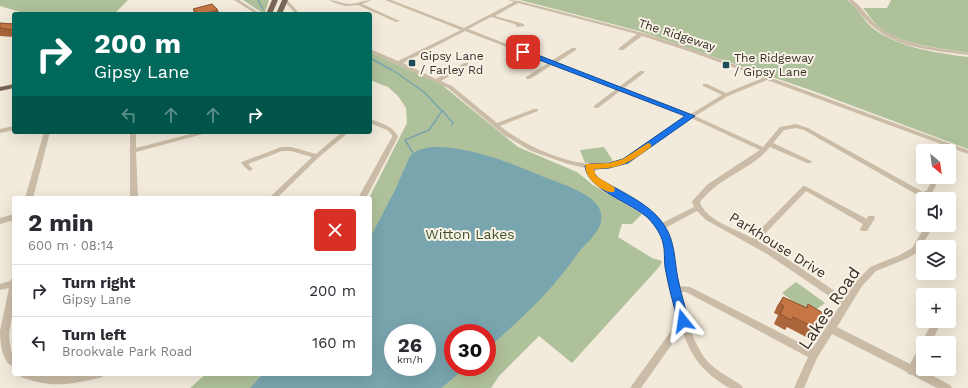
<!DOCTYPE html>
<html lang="en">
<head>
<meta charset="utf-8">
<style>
	:root { --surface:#fff; --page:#f2f2f3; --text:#2b2b33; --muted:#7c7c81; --line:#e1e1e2 }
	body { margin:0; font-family:"Work Sans",sans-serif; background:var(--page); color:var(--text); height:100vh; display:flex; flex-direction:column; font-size:15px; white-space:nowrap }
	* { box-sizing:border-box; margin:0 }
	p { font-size:13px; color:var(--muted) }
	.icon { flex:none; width:22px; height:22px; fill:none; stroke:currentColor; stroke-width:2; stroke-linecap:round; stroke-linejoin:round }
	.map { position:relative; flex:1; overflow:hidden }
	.drawer { position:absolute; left:12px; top:196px; width:360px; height:180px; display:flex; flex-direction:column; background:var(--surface); border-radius:4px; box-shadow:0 4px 16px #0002 }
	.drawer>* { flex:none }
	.hud { position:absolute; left:12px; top:12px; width:360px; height:122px; border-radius:4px; box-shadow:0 4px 16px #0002; background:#00695c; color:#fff; overflow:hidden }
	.needle { width:26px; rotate:151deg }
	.tools { position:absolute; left:916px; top:144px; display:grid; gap:8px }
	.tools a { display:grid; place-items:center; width:40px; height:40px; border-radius:4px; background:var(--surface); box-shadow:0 4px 16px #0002; font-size:20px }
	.speed { position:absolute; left:384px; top:324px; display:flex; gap:8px; font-size:20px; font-weight:700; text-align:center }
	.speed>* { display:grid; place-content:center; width:52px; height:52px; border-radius:50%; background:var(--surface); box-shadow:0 4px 16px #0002; line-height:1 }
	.speed small { font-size:10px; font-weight:400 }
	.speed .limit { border:6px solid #d22; background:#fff; color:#111 }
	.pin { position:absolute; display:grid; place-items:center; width:34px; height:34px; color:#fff; margin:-17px; border-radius:8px; box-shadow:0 2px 6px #0006 }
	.me { position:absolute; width:44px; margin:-22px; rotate:345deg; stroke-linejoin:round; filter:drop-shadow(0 0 3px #0008) }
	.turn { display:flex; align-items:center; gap:14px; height:84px; padding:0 16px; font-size:18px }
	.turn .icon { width:52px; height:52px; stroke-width:2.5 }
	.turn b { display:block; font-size:28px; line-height:34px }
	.lanes { display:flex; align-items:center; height:38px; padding:0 16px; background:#0003; justify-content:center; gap:20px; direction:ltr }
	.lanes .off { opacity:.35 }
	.round { display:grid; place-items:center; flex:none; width:42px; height:42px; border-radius:4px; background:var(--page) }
	.headline { display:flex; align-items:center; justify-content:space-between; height:68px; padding:0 16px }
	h1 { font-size:24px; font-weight:700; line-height:30px }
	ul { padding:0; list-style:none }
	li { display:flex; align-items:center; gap:12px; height:52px; padding:0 16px; border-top:1px solid var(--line) }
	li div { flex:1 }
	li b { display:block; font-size:15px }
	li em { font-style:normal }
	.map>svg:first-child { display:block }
	.green { fill:#afc19a; fill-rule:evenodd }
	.water { fill:#79a5af; fill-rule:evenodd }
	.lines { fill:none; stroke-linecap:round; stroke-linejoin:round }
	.stream { stroke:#79a5af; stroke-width:1.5 }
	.street { fill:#cabca6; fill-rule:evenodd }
	.primary { fill:#786758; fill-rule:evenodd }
	.wall { fill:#aa653a }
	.shaded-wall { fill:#8b5330 }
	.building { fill:#c67644; stroke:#8b5330 }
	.route { fill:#1a73e8; stroke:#114b97 }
	.slow { fill:#f59e0b }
	.poi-dot { fill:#1d4c58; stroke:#f9f3e7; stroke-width:1.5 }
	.labels { text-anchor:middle; stroke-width:4; stroke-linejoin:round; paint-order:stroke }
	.far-street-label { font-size:12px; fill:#362e27; stroke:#f9f3e7 }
	.far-poi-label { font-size:12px; fill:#362e27; stroke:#f9f3e7; text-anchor:start }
	.park-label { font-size:14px; fill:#3f542b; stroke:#f9f3e7 }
	.street-label { font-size:14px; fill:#362e27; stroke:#f9f3e7 }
	.near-street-label { font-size:17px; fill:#362e27; stroke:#f9f3e7 }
</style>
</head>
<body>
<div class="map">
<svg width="968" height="388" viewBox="0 0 968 388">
	<rect width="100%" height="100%" fill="#f2eadb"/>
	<g class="green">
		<polygon points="0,0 128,0 115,13 119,14 27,14 0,6"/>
		<polygon points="243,0 269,0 265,12 261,12"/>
		<path d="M 520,0 L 847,0 C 858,8 865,23 874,29 C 900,48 937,53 968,57 L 968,149 L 813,91 L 639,31 Z"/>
		<path d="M 891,0 L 968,0 L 968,53 C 942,48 899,45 879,27 C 873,22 868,14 863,8 L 887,8 Z"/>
		<path d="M 370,52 L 442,85 L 518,147 L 577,172 L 593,185 L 642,214 L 632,224 L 622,224 L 618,237 L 652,258 L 662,261 L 660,266 L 572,363 L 539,336 L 499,376 L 491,388 L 190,388 L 206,374 L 370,374 L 370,198 L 369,198 L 407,123 L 406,108 L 398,96 L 388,87 L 370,80 ZM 393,333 L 427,333 L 427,367 L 393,367 ZM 453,333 L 487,333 L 487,367 L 453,367 Z"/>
		<polygon points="604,147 613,161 600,163 585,163 580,150"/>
		<polygon points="796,282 825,303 810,314 782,293"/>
	</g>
	<path class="water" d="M 431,147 C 470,146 508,162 544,177 C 559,183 594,193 600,210 C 607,228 587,241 578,253 C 553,290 521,319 487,349 L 487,333 L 453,333 L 453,367 L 467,367 L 441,388 L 250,388 L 263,374 L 370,374 L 370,238 L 395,190 L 410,156 L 418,150 ZM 393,333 L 427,333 L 427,367 L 393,367 Z"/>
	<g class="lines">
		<g class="stream">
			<polyline points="258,0 263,9"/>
			<polyline points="370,58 392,70"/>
			<polyline points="394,71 424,92 442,111 429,130 405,140 413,153"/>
			<polyline points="442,110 453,123 452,125"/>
		</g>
		<g class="street">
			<polygon points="234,0 239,0 261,14 256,14"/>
			<polygon points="283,0 287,0 300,14 296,14"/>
			<path d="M 329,0 C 336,0 342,4 349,4 C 357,4 364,0 372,0 L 362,4 L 400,21 L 396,22 L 358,5 L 346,6 L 335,3 Z"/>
			<path d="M 385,0 L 391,0 L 464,28 L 514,2 L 508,0 L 519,1 L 643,33 L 695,50 L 968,150 L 968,154 L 767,80 L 728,96 L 695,116 L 763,147 L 780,127 L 796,124 L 808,128 L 923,192 L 927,190 L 934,177 L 940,177 L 932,193 L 928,195 L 931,199 L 923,199 L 921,197 L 804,130 L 796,128 L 784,130 L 773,143 L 811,161 L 812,162 L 811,163 L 807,163 L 770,147 C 751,170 720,176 700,202 C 705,220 736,229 752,238 L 803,186 L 805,186 L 867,219 L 868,216 L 874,216 L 875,218 L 867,231 L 861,231 L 860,229 L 863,224 L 806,191 L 758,241 L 786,258 L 845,298 L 856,282 L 870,267 L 900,255 L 912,248 L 926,225 L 934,225 L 918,252 L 906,259 L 876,271 L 862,286 L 837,327 L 910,364 L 920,345 L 922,344 L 923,340 L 933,321 L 942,321 L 931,343 L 923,343 L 923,357 L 918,368 L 950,385 L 952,388 L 937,388 L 912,375 L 908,374 L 907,372 L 832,334 L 817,358 L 804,388 L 794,388 L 808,357 L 686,292 L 680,292 C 686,315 692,343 708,362 C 717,371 730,378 741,385 L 743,388 C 739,388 734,388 730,388 C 727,387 723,384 720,382 C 699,368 690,353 682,330 L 641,388 L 630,388 L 679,320 L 670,289 L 671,288 C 667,271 666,245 659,231 C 655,225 650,219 645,214 L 591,180 L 587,173 L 586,168 L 568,164 L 531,151 L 504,135 L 448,88 L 370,52 L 370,49 L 398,61 L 461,30 ZM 518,3 L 637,34 L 619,48 L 619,50 L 623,50 L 642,36 L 691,52 L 763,78 L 726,93 L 707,84 L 703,84 L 703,86 L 722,95 L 691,114 L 624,88 L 644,73 L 644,71 L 640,71 L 619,87 L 556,63 L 576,50 L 576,48 L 572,48 L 551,61 L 468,29 L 491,17 L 515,24 L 517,27 L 524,26 L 524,24 L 495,16 ZM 465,31 L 548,63 L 526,77 L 526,79 L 530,79 L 552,65 L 616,89 L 594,106 L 594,108 L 598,108 L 620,91 L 687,116 C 672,126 658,136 644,146 C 637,150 630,157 623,160 C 588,175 528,149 500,126 L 538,111 L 538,109 L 534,109 L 497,123 L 452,86 L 441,81 L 468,65 L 468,63 L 464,63 L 436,79 L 403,63 ZM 691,118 L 760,150 L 708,184 L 693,200 L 692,202 L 694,207 L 662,223 L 650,211 L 641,204 L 613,188 L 595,177 L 593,173 L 593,168 L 609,168 L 628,162 ZM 697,211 L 706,220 L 767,254 L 841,304 L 812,349 L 690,287 L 678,286 L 671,243 L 665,228 Z"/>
			<path d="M 848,0 L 853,0 L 855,2 C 864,10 870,20 879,27 C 903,46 939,48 968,53 L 968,55 C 938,51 901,49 876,29 C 866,22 857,9 848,0 Z"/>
			<path d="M 370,119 C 379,122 395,127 398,137 L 366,198 L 358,198 L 392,137 L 392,135 L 387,130 L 370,123 Z"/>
			<polygon points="14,126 14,130 0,133 0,129"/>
			<polygon points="44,132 50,132 33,198 25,198"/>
			<polygon points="130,132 136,132 136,148 198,132 208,132 207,133 136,152 138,198 130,198 130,152 129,151 130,150"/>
			<polygon points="342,132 349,132 319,157 277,198 269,198 312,157 291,151 282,151 248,164 253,169 250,171 248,170 241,163 242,162 281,147 291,147 316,154"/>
			<polygon points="14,214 14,220 0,224 0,218"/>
			<path d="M 14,278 L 14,304 L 9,334 L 11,351 L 14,355 L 14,367 C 2,363 0,342 0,331 L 9,288 L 0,290 L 0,284 L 10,281 L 11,279 Z"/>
			<path d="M 19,374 L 35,374 L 51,376 L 77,374 L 104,374 L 102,377 L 99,378 C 69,385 49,388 21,377 Z"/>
		</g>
		<g class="primary">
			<polygon points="272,0 278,0 272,14 266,14"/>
			<polygon points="282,0 288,0 282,14 276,14"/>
			<polygon points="14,84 14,88 0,91 0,87"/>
		</g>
	</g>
	<g class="wall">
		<polygon points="193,9 219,14 194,14"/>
		<polygon points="0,23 14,24 14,37 0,36"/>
		<polygon points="783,297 806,308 808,304 815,328 808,338 787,327 785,330 774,324 778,315 774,313 777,306"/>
	</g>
	<polygon class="shaded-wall" points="218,10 219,14 202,14"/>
	<g class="building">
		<polygon points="212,4 218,10 202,14 198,14 193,9"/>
		<polygon points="0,23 14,24 14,30 0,28"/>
		<polygon points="783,297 807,308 808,304 823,313 815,328 793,317 791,320 780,314 784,306 780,304"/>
	</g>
	<path class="route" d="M 521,50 L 525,50 L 695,116 L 628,163 L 609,168 L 594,169 L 594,173 L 598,178 C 616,189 641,200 655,214 C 676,235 673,253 678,279 C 681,293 685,307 689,321 L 687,324 L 683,325 L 679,324 L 678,321 C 673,303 668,285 665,267 C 664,259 665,250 663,243 C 661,234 655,226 649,219 C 633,203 587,190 585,166 L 589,164 L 609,163 L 623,159 L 685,116 L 521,53 Z"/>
	<path class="slow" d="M 648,143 L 651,144 L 651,147 C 629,163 622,168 594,169 L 596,176 L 614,187 L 615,189 L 614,192 C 603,194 582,176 586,164 L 609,163 L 623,159 Z"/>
	<g class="poi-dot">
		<rect x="408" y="59" width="8" height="8" rx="2"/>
		<rect x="722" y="61" width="8" height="8" rx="2"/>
	</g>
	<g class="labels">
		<g class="far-street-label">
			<text transform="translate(677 35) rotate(18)" y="4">The Ridgeway</text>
		</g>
		<g class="far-poi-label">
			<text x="420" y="60">Gipsy Lane<tspan x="420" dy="14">/ Farley Rd</tspan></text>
			<text x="734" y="62">The Ridgeway<tspan x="734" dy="14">/ Gipsy Lane</tspan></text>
		</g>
		<g class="park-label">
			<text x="470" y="239">Witton Lakes</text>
		</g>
		<g class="street-label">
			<text transform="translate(778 245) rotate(32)" y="5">Parkhouse Drive</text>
		</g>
		<g class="near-street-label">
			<text transform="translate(829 308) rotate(-56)" y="6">Lakes Road</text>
		</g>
	</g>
</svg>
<div class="tools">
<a><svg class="needle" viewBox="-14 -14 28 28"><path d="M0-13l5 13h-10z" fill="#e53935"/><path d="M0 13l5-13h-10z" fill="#7c7c81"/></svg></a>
<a><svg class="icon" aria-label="sound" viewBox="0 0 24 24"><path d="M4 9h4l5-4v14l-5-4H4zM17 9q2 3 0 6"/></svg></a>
<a><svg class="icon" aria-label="layers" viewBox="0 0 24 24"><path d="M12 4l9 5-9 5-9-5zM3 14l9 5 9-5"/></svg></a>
<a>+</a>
<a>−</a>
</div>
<div class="speed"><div>26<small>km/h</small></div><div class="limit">30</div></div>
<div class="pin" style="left:523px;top:52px;background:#d93025"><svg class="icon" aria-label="arrive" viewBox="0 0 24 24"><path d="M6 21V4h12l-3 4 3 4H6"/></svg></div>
<svg class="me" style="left:683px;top:321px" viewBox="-20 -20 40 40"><path d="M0-17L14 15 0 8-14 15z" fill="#1a73e8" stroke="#fff" stroke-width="4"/></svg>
<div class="hud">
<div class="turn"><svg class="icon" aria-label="right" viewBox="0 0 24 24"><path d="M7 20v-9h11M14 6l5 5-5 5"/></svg><div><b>200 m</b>Gipsy Lane</div></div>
<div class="lanes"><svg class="icon off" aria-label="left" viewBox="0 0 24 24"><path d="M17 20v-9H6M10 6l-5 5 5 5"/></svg><svg class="icon off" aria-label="ahead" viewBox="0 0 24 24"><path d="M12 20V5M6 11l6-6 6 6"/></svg><svg class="icon off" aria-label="ahead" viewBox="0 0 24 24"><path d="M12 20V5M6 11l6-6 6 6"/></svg><svg class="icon" aria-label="right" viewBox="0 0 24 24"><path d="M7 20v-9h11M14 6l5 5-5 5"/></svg></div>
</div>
<section class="drawer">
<div class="headline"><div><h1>2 min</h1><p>600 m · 08:14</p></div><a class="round" style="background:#d93025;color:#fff"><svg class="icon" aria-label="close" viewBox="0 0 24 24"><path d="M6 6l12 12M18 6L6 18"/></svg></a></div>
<ul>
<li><svg class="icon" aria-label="right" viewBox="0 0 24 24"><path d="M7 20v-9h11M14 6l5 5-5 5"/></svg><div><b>Turn right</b><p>Gipsy Lane</p></div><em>200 m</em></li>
<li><svg class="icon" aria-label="left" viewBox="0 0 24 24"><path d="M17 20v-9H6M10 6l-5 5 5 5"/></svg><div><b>Turn left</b><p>Brookvale Park Road</p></div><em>160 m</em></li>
</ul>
</section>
</div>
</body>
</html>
